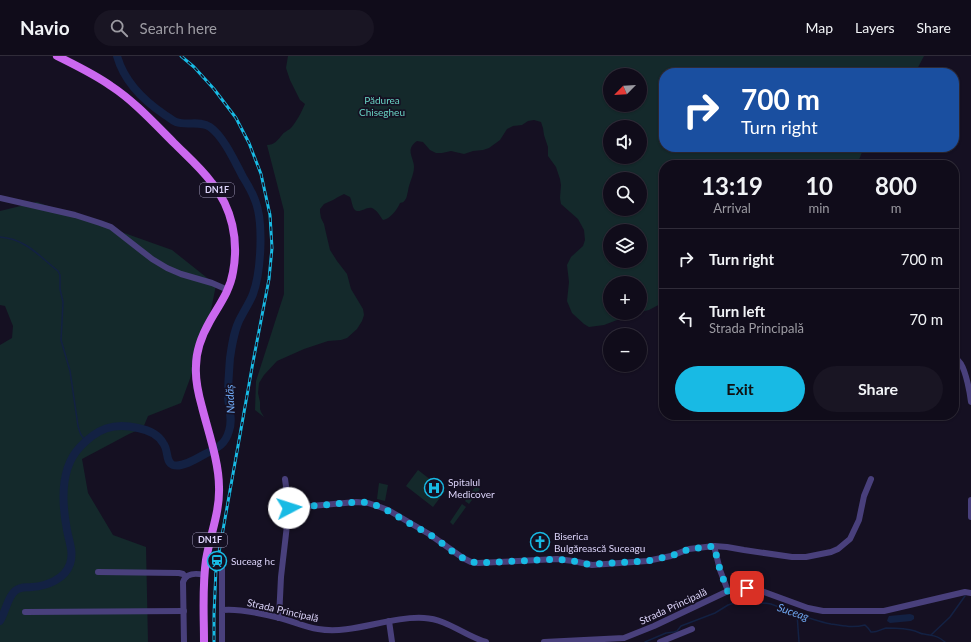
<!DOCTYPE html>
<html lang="en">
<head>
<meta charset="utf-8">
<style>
	:root { --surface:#100c1a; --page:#191523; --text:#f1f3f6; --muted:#9c9ba2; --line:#302c39; --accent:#18bae4 }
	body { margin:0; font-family:Lato,sans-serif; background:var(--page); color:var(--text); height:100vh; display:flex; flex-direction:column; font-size:15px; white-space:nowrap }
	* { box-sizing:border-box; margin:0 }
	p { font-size:13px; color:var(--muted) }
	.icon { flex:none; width:22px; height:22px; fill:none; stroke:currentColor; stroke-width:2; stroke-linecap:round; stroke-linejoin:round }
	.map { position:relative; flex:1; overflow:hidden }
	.details { position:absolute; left:659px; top:104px; width:300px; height:260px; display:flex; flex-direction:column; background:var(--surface); border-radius:16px; box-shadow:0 1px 3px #0004,0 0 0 1px var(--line) }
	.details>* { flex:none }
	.banner { position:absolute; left:659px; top:12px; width:300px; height:84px; border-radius:16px; box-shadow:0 1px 3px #0004,0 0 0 1px var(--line); background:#1a4fa0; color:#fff; overflow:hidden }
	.needle { width:26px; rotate:246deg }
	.tools { position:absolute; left:603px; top:12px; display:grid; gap:8px }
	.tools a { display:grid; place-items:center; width:44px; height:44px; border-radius:50%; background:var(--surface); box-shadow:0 1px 3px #0004,0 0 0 1px var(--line); font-size:20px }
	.pin { position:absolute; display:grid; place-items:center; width:34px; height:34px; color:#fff; margin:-17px; border-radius:8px; box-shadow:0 2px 6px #0006 }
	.me { position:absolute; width:44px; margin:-22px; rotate:85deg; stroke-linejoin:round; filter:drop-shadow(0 0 3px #0008) }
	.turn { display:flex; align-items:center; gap:14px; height:84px; padding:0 16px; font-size:18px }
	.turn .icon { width:52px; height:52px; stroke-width:2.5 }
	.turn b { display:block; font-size:28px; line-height:34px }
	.eta { display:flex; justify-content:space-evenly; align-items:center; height:68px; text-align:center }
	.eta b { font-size:24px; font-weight:700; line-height:28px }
	.action { display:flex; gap:8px; margin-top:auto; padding:8px 16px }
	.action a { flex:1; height:46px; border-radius:24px; background:var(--accent); color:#111; font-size:16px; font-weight:700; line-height:46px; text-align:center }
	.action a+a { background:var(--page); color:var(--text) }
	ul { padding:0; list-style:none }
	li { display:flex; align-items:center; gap:12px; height:60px; padding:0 16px; border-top:1px solid var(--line) }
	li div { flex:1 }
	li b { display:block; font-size:15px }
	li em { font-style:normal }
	header { display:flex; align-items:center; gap:24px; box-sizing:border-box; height:56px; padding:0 20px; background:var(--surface); border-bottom:1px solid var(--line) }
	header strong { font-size:19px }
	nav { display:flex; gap:22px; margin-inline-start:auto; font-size:14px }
	.search { width:280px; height:36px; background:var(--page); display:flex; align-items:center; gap:10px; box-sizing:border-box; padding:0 14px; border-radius:22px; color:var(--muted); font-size:15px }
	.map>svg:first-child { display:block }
	.green { fill:#14292b; fill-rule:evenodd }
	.water { fill:#132143 }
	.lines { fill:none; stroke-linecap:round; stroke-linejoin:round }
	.stream { stroke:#132143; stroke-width:1.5 }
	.river { stroke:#132143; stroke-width:8 }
	.minor { stroke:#49407c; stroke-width:6 }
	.major { stroke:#cb68ef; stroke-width:8 }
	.rail-casing { stroke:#18bae4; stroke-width:3 }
	.rail { stroke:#151022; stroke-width:1.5; stroke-dasharray:4.5; stroke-linecap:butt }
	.route { stroke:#18bae4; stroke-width:7; stroke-dasharray:0 12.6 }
	.labels { text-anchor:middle; stroke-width:3.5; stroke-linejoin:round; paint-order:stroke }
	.shield { fill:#151022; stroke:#a19aba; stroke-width:1 }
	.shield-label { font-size:9px; font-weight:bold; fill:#ddd5fb }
	.park-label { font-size:10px; fill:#69d3c4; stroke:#151022 }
	.poi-label { font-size:10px; fill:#ddd5fb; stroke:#151022; text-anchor:start }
	.street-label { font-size:10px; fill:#ddd5fb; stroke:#151022 }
	.water-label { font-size:11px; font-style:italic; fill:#6ea6f0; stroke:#151022 }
</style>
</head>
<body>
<header>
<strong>Navio</strong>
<div class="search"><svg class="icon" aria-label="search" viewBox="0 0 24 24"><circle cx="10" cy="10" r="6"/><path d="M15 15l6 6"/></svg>Search here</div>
<nav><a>Map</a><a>Layers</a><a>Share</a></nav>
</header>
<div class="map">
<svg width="971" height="586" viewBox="0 0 971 586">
	<rect width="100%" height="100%" fill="#151022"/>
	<g class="green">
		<path d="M 288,0 L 924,0 L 915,17 L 664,17 L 664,91 L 864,91 L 857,109 L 664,109 L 664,246 L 649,254 L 640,256 L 640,227 L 610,227 L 610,257 L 637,257 L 623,264 L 617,264 L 604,269 L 589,271 L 584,268 L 572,257 L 567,245 L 569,226 L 567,209 L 571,201 L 583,190 L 585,184 L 584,174 L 578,163 L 561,148 L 560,142 L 561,129 L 560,123 L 556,111 L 548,100 L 548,91 L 544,79 L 543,72 L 541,66 L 534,64 L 528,65 L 522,69 L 513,70 L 507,73 L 500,84 L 489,92 L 483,94 L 473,95 L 464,98 L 451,95 L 442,97 L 436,97 L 430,94 L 423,86 L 417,85 C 414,87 412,89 411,92 C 409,98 414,104 414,111 C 414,119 409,127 408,135 C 407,138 407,142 405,144 C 403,147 403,146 400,147 C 397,154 390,163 383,164 C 380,160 377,154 372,152 C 366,150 359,159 354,153 C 352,150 352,145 350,141 L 344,138 L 338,141 L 333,144 L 324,148 L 320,153 L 320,156 L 321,162 L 324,168 L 326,177 L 330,194 L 337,205 L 347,218 L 351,233 L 363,253 L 364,259 L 362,265 L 357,273 L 347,282 L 341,284 L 328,285 L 304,293 L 277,305 L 264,319 L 259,327 L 258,337 L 260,346 L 260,353 L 261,356 L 264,361 L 255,354 L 256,325 L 284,238 L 284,155 L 267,89 C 274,89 278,84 282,79 C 284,76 287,75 290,73 C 296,67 302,55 305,48 L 300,44 L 290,24 L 286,12 ZM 610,19 L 640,19 L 640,49 L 610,49 ZM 610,71 L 640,71 L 640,101 L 610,101 ZM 610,123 L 640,123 L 640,153 L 610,153 ZM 610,175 L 640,175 L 640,205 L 610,205 Z"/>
		<polygon points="37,146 172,194 216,229 206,279 181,347 148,360 143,372 129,378 82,403 88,437 113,479 146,491 148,586 0,586 0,289 12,282 13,270 5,250 0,249 0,155"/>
		<polygon points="418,414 445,435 433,451 406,430"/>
		<polygon points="379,427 388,429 385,445 377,443"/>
		<polygon points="476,430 480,433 469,448 465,445"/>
		<polygon points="462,448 466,451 453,469 450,466"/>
	</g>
	<polygon class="water" points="910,558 913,559 914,560 914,563 911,565 890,567 887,565 888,562 889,560"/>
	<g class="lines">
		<g class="stream">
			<path d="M 0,181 C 26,183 39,200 58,215 L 60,219 L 60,233 L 63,246 L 61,284 L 70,315 L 78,370 C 80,377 81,381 87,385"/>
			<polyline points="797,558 799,586"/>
			<polyline points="931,579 950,561 965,540"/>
			<path d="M 645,586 L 666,577 L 674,576 L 677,575 L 681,570 L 715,557 L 728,549 L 734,547 L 752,548 L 765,547 L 771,548 C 791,555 810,564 831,568 C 843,570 853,572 865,569 L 868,572 L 871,576 C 877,577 881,573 886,572 C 896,572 906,572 915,575 C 918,576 921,578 924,578 C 933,580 937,579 945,586"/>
		</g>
		<path class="river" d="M 0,565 C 5,557 8,540 15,535 C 21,530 26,532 32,531 C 47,530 65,523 70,508 C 74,496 69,486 67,474 C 62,448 60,412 80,391 C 97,373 113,366 138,372 C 148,374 158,378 163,387 C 169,394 165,406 173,409 C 182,412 198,402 205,398 C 217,392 225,389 229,375 C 233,364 229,353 228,341 C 228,328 229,315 230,302 C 232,289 234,273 241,261 C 245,253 250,246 253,238 C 261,216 264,166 255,144 C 252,136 248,129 243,121 C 235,106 224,81 210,71 C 200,64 187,70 176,66 C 172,65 169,61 165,59 C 144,45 124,25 117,0"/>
		<g class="minor">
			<polyline points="0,142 75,159 100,167 111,171 152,203 167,212 181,218 212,227 228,234"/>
			<path d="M 954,301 C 957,303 959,305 961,308 C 966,316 970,337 971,346"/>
			<polyline points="971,444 971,461"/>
			<polyline points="289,452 356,446 368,447 380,451 388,454 429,478 463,502 471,506 478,507 557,503 573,505 592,509 647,505 671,500 689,493 714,490 727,491 744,494 792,501 806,501 831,496 838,493 850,483 859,464 864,440 871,423"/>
			<polyline points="714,490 720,514 728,535"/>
			<polyline points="98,516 179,517 183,518 186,521"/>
			<polyline points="222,554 222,513"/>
			<polyline points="25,556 184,555"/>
			<polyline points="279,562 281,521 289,452 285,423"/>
			<polyline points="389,565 392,586"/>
			<path d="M 184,586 L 183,526 C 186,517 196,517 204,519"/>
			<path d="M 222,586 L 222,554 C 239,552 264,558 280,562 C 292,565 305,571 318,573 C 352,579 389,560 424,562 C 447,563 465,580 486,586"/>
			<polyline points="544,586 624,582 654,570 728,535 744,531 756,533 808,552 823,555 884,555 965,536 971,537"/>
			<polyline points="660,586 692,573"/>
		</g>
		<path class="major" d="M 57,0 C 75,9 94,18 111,30 C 134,45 154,67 174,87 C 187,100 201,112 212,127 C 232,152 239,184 233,216 C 230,235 219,249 210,265 C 202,279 196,294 196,310 C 195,324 198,337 202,351 C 208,375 219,406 219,431 C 220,456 210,479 206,504 C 202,531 204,559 204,586"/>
		<defs>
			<polyline id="rail" points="181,0 194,11 214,33 236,62 249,87 261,118 270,159 272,192 269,223 253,306 216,513 214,558 214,586"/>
		</defs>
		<use href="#rail" class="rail-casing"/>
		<use href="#rail" class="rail"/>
	</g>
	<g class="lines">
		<path class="route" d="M 289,452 L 356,446 C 374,445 388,455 404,464 C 415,471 427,476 438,484 C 451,494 462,505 478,507 L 557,503 L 573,505 L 586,508 L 596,508 L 647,505 L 671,500 L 689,493 L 714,490 L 720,514 L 728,536 L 737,533 L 747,532"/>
	</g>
	<defs>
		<symbol id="hospital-ring" viewBox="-11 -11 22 22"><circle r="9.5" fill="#151022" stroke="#18bae4" stroke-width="1.5"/><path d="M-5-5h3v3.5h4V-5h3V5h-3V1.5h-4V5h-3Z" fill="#18bae4"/></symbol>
		<symbol id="church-ring" viewBox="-11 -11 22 22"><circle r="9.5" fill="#151022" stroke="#18bae4" stroke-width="1.5"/><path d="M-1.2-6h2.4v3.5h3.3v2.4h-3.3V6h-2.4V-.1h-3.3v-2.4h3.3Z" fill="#18bae4"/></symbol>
		<symbol id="station-ring" viewBox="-11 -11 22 22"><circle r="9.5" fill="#151022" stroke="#18bae4" stroke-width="1.5"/><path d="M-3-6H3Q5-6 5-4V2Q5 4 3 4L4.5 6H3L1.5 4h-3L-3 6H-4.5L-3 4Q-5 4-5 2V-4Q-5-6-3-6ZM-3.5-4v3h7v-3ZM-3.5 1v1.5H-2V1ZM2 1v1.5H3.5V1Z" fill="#18bae4"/></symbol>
	</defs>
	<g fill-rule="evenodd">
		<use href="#hospital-ring" x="423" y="421" width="22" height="22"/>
		<use href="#church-ring" x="529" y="475" width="22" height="22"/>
		<use href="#station-ring" x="206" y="494" width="22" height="22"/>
	</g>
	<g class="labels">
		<g class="shield">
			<rect x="200" y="127" width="34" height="14" rx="3"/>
			<rect x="193" y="477" width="34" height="14" rx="3"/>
		</g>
		<g class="shield-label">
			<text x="217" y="137">DN1F</text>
			<text x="210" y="487">DN1F</text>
		</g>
		<g class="park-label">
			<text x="382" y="48">Pădurea<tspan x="382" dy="12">Chisegheu</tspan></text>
		</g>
		<g class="poi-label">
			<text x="448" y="430">Spitalul<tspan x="448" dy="12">Medicover</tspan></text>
			<text x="554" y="484">Biserica<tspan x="554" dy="12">Bulgărească Suceagu</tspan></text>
			<text x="231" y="509">Suceag hc</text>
		</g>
		<g class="street-label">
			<text transform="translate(673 550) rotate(-25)" y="4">Strada Principală</text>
			<text transform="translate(283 554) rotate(13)" y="4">Strada Principală</text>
		</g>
		<g class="water-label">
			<text transform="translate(230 343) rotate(-93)" y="4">Nadăș</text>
			<text transform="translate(793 556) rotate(19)" y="4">Suceag</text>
		</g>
	</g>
</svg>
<div class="tools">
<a><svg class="needle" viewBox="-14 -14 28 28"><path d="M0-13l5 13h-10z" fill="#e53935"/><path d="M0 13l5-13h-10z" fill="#9c9ba2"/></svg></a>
<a><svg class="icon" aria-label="sound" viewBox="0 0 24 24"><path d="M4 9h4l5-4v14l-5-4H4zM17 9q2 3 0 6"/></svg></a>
<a><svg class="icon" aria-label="search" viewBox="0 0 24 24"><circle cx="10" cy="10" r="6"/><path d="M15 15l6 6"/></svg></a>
<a><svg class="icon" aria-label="layers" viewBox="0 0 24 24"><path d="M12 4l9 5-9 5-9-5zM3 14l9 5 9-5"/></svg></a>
<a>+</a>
<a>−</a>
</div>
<div class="pin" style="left:747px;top:532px;background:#d93025"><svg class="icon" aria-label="arrive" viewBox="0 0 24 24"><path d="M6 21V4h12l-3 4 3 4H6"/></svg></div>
<svg class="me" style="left:289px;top:452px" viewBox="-20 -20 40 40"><circle r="19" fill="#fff"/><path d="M0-13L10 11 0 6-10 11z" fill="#18bae4"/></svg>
<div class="banner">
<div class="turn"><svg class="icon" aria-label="right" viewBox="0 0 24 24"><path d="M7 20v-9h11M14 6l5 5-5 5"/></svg><div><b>700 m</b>Turn right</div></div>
</div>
<section class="details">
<div class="eta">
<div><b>13:19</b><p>Arrival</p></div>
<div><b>10</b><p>min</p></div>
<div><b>800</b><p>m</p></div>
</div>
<ul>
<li><svg class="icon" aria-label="right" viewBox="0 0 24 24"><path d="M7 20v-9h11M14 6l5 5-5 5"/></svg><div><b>Turn right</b></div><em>700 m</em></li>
<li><svg class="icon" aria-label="left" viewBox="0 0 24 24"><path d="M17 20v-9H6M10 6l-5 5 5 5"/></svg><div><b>Turn left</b><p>Strada Principală</p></div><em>70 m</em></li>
</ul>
<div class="action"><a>Exit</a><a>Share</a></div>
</section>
</div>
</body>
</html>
